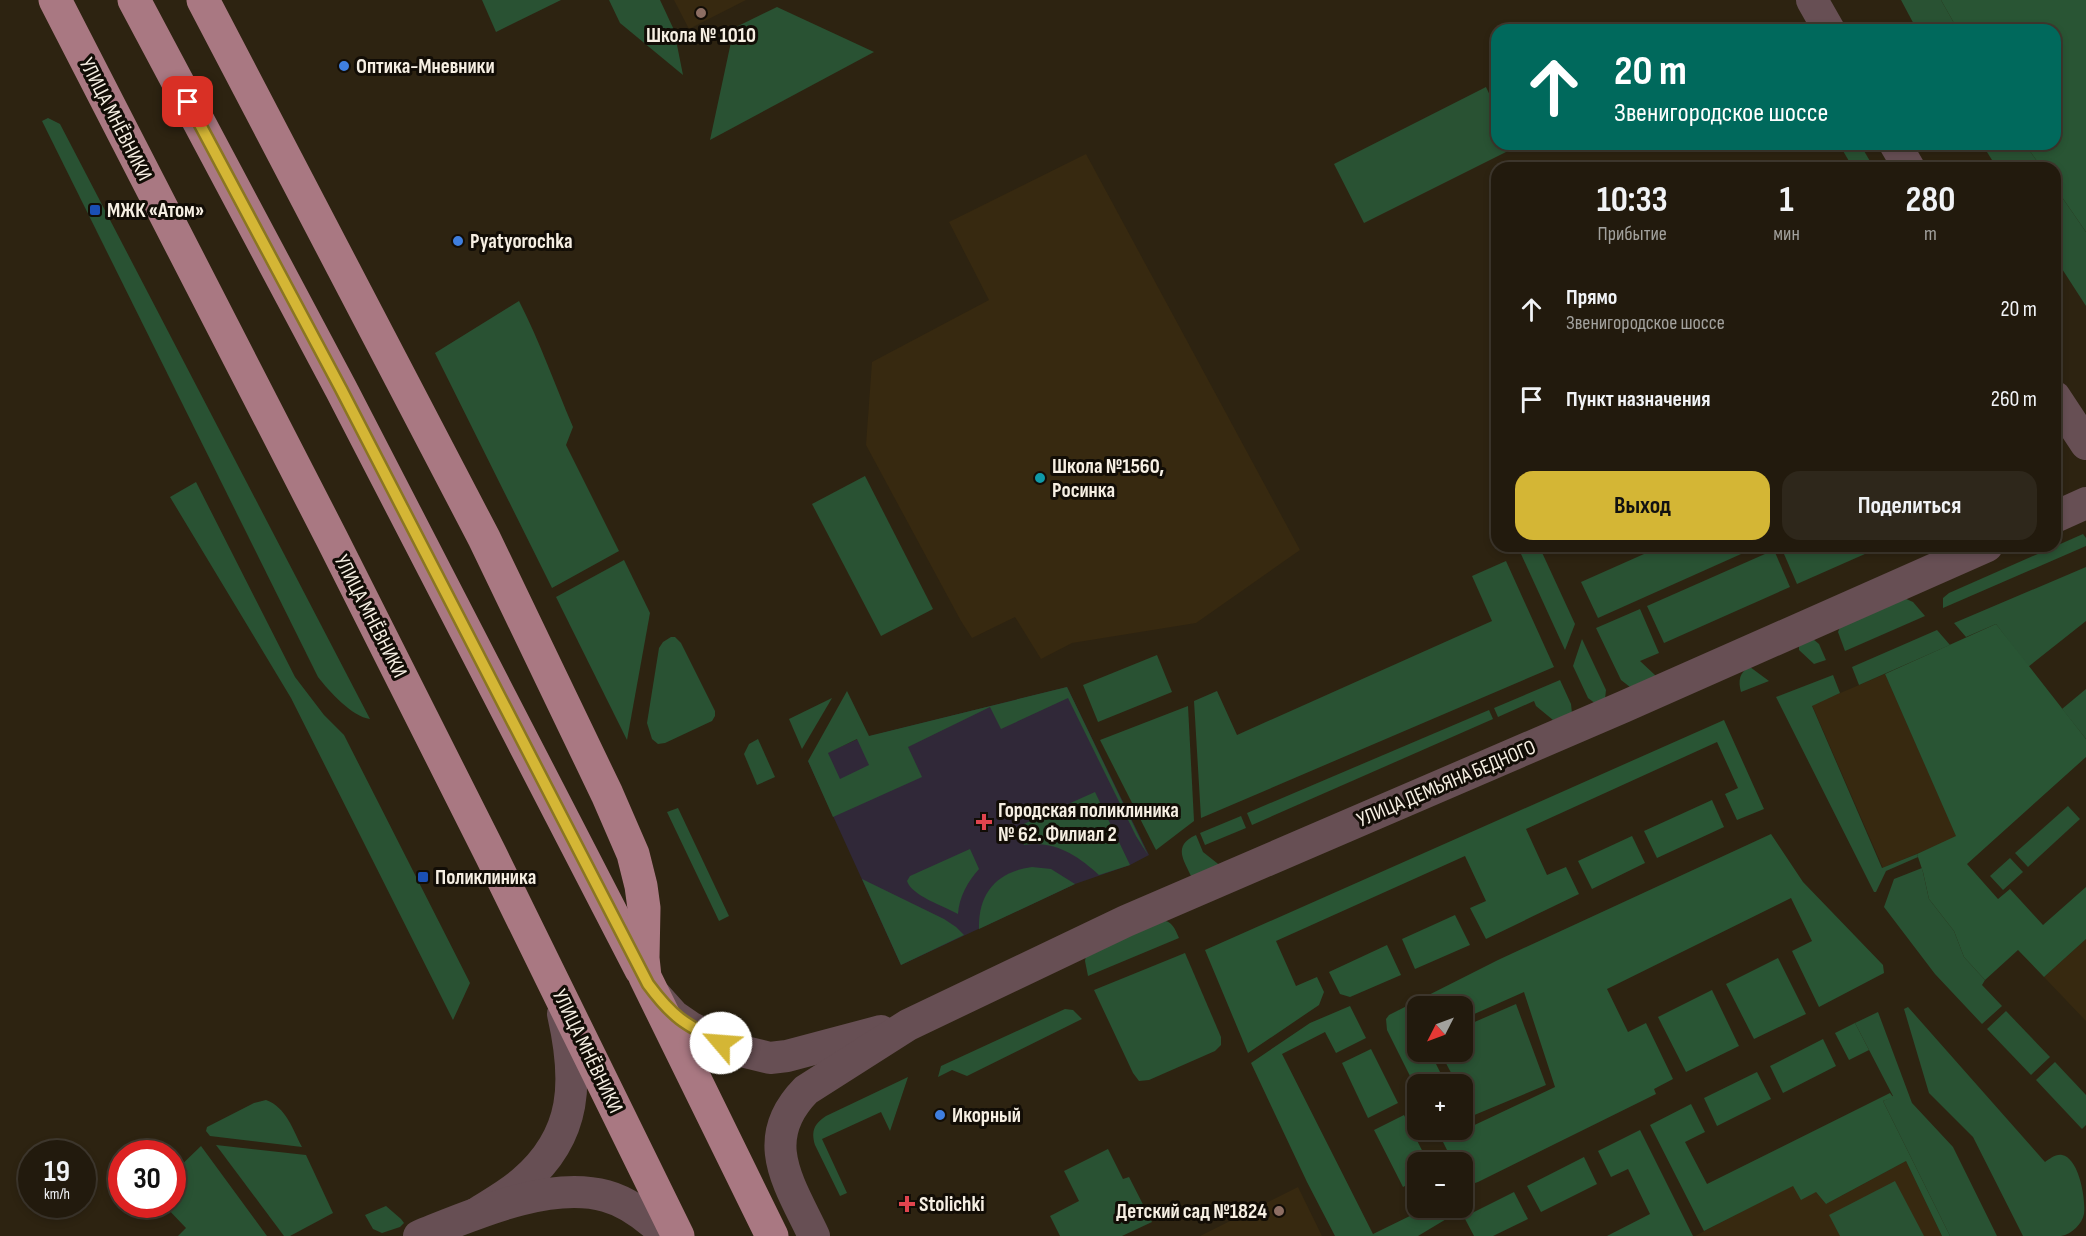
<!DOCTYPE html>
<html lang="ru">
<head>
<meta charset="utf-8">
<style>
	:root { --surface:#221a0d; --page:#2e271b; --text:#f1f3f6; --muted:#a2a19d; --line:#3f382e; --accent:#d4b635 }
	body { margin:0; font-family:"Sofia Sans Condensed",sans-serif; background:var(--page); color:var(--text); height:100vh; display:flex; flex-direction:column; font-size:22px; white-space:nowrap }
	* { box-sizing:border-box; margin:0 }
	p { font-size:20px; color:var(--muted) }
	.icon { flex:none; width:33px; height:33px; fill:none; stroke:currentColor; stroke-width:2; stroke-linecap:round; stroke-linejoin:round }
	.map { position:relative; flex:1; overflow:hidden }
	.details { position:absolute; left:1491px; top:162px; width:570px; height:390px; display:flex; flex-direction:column; background:var(--surface); border-radius:18px; box-shadow:0 3px 9px #0003,0 0 0 2px var(--line) }
	.details>* { flex:none }
	.guide { position:absolute; left:1491px; top:24px; width:570px; height:126px; border-radius:18px; box-shadow:0 3px 9px #0003,0 0 0 2px var(--line); background:#00695c; color:#fff; overflow:hidden }
	.needle { width:39px; rotate:228deg }
	.controls { position:absolute; left:1407px; top:996px; display:grid; gap:12px }
	.controls a { display:grid; place-items:center; width:66px; height:66px; border-radius:12px; background:var(--surface); box-shadow:0 3px 9px #0003,0 0 0 2px var(--line); font-size:30px }
	.speed { position:absolute; left:18px; top:1140px; display:flex; gap:12px; font-size:30px; font-weight:700; text-align:center }
	.speed>* { display:grid; place-content:center; width:78px; height:78px; border-radius:50%; background:var(--surface); box-shadow:0 3px 9px #0003,0 0 0 2px var(--line); line-height:1 }
	.speed small { font-size:15px; font-weight:400 }
	.speed .limit { border:9px solid #d22; background:#fff; color:#111 }
	.pin { position:absolute; display:grid; place-items:center; width:51px; height:51px; color:#fff; margin:-26px; border-radius:12px; box-shadow:0 3px 9px #0006 }
	.me { position:absolute; width:66px; margin:-33px; rotate:297deg; stroke-linejoin:round; filter:drop-shadow(0 0 4px #0008) }
	.turn { display:flex; align-items:center; gap:21px; height:126px; padding:0 24px; font-size:27px }
	.turn .icon { width:78px; height:78px; stroke-width:2.5 }
	.turn b { display:block; font-size:42px; line-height:51px }
	.eta { display:flex; justify-content:space-evenly; align-items:center; height:102px; text-align:center }
	.eta b { font-size:36px; font-weight:700; line-height:42px }
	.primary-button { display:flex; gap:12px; margin-top:auto; padding:12px 24px }
	.primary-button a { flex:1; height:69px; border-radius:18px; background:var(--accent); color:#111; font-size:24px; font-weight:700; line-height:69px; text-align:center }
	.primary-button a+a { background:var(--page); color:var(--text) }
	ul { padding:0; list-style:none }
	li { display:flex; align-items:center; gap:18px; height:90px; padding:0 24px }
	li div { flex:1 }
	li b { display:block; font-size:22px }
	li em { font-style:normal }
	.map>svg:first-child { display:block }
	.built { fill:#372910 }
	.medical { fill:#302838 }
	.green { fill:#295233; fill-rule:evenodd }
	.forest { fill:#295534 }
	.lines { fill:none; stroke-linecap:round; stroke-linejoin:round }
	.minor { stroke:#674f54; stroke-width:32 }
	.major { stroke:#a97882; stroke-width:33 }
	.route-casing { stroke:#8a7622; stroke-width:15 }
	.route { stroke:#d4b635; stroke-width:10 }
	.education-dot { fill:#8d6e63; stroke:#120d06; stroke-width:2 }
	.shop-dot { fill:#3f7fe0; stroke:#120d06; stroke-width:2 }
	.transit-dot { fill:#1a4fb4; stroke:#120d06; stroke-width:2 }
	.culture-dot { fill:#0f9aa8; stroke:#120d06; stroke-width:2 }
	.health-dot { fill:#e0444e; stroke:#120d06; stroke-width:2 }
	.labels { text-anchor:middle; stroke-width:6; stroke-linejoin:round; paint-order:stroke }
	.poi-label { font-size:21px; font-weight:bold; fill:#f6efe3; stroke:#120d06; text-anchor:start }
	.street-label { font-size:21px; fill:#f6efe3; stroke:#120d06 }
</style>
</head>
<body>
<div class="map">
<svg width="2086" height="1236" viewBox="0 0 2086 1236">
	<rect width="100%" height="100%" fill="#2d2311"/>
	<g class="built">
		<polygon points="674,0 746,0 689,29"/>
		<polygon points="1086,154 1300,550 1196,623 1072,643 1041,659 1015,617 972,638 961,621 866,445 872,362 989,300 949,222"/>
		<polygon points="1885,674 1957,837 1883,868 1812,705"/>
		<polygon points="2086,939 2086,1021 2044,977"/>
		<polygon points="1906,1161 1942,1236 1695,1236 1793,1185 1816,1192 1826,1204"/>
		<polygon points="1298,1187 1322,1236 1200,1236"/>
	</g>
	<polygon class="medical" points="1067,687 1149,855 1130,865 1075,884 901,965 808,761 858,739"/>
	<g class="green">
		<polygon points="482,0 561,0 496,32"/>
		<polygon points="609,0 660,0 674,30 683,75 620,23"/>
		<polygon points="1901,0 1941,0 1958,30 1917,30"/>
		<polygon points="777,7 874,52 710,140 734,28"/>
		<polygon points="1486,87 1497,110 1497,144 1514,144 1516,147 1364,223 1334,164"/>
		<path d="M 48,118 L 60,124 L 370,719 C 352,717 329,691 318,677 L 42,121 Z"/>
		<polygon points="1839,144 1860,144 1874,168 1853,168"/>
		<polygon points="1982,144 2025,144 2042,168 1997,168"/>
		<polygon points="2055,187 2086,232 2086,306 2055,258"/>
		<path d="M 519,301 C 540,342 555,385 573,427 L 566,445 L 619,551 L 552,588 L 435,353 Z"/>
		<polygon points="865,476 933,609 881,636 812,504"/>
		<polygon points="196,482 295,677 324,715 344,735 470,983 453,1020 291,698 170,497"/>
		<polygon points="2083,534 2086,538 2086,546 1943,608 1943,598 1949,593"/>
		<polygon points="1539,546 1575,624 1565,650 1521,554"/>
		<polygon points="1662,546 1759,546 1598,618 1581,582"/>
		<polygon points="1783,546 1883,546 1797,584 1781,547"/>
		<polygon points="1774,550 1790,587 1664,643 1647,606"/>
		<polygon points="624,560 650,613 627,740 556,597"/>
		<polygon points="1506,561 1554,667 1201,818 1194,701 1217,691 1237,735 1492,621 1472,576"/>
		<polygon points="2086,567 2086,621 2028,667 1996,624 1966,637 1954,623"/>
		<polygon points="1904,598 1913,602 1925,616 1845,651 1838,632 1840,627"/>
		<polygon points="1640,609 1659,653 1640,661 1656,676 1630,687 1621,680 1596,628"/>
		<polygon points="1937,630 1950,645 1859,685 1852,667"/>
		<polygon points="671,637 675,637 681,643 715,711 715,716 712,721 665,743 658,744 652,739 647,723 659,648 663,642"/>
		<polygon points="1582,639 1606,690 1605,699 1596,704 1588,698 1573,666"/>
		<polygon points="1813,639 1819,644 1826,660 1814,664 1799,650 1799,646"/>
		<polygon points="1157,655 1172,692 1098,722 1083,685"/>
		<path d="M 1750,667 L 1769,681 L 1741,692 C 1738,681 1739,672 1750,667 Z"/>
		<polygon points="1833,675 1840,693 1812,706 1882,868 1917,854 1918,857 1886,871 1876,892 1874,892 1776,697"/>
		<polygon points="1560,680 1571,704 1572,713 1553,720 1536,706 1534,701 1498,717 1494,708"/>
		<path d="M 1067,687 L 1148,855 L 1136,836 L 1068,698 L 1001,729 L 990,707 L 908,747 L 922,777 L 833,817 L 808,761 L 847,691 L 869,736 ZM 857,739 L 869,765 L 840,779 L 828,753 Z"/>
		<polygon points="2086,689 2086,739 2062,709"/>
		<polygon points="832,698 802,749 789,719"/>
		<polygon points="1188,706 1194,821 1156,850 1100,740"/>
		<polygon points="1489,710 1493,719 1252,825 1247,813"/>
		<polygon points="758,739 775,777 757,785 744,754 749,744"/>
		<path d="M 1095,792 L 1130,865 L 1099,875 C 1078,856 1055,840 1024,845 L 1017,827 Z"/>
		<polygon points="2068,806 2080,819 2028,867 2015,853"/>
		<polygon points="678,808 729,916 719,921 667,812"/>
		<polygon points="1241,816 1246,828 1205,845 1200,833"/>
		<path d="M 1196,835 L 1203,852 L 1222,867 L 1192,878 C 1184,860 1172,846 1196,835 Z"/>
		<path d="M 970,849 L 979,869 C 968,881 959,897 958,914 C 944,906 912,896 907,881 L 910,876 Z"/>
		<polygon points="2010,858 2023,872 2003,890 1990,876"/>
		<path d="M 1032,867 L 1051,869 L 1075,884 L 979,929 C 978,894 996,872 1032,867 Z"/>
		<polygon points="1922,868 1929,899 1954,931 1964,957 1985,980 1982,985 2002,1006 1982,1024 1935,974 1884,907 1894,879"/>
		<polygon points="862,879 944,919 956,927 964,935 901,965"/>
		<path d="M 1162,920 C 1172,921 1175,929 1179,938 L 1088,976 L 1085,961 L 1086,955 Z"/>
		<polygon points="1185,953 1221,1037 1221,1045 1215,1051 1149,1080 1139,1081 1133,1073 1094,990"/>
		<polygon points="1516,1004 1546,1085 1472,1116 1463,1097 1462,1084 1457,1084 1440,1052 1462,1052 1463,1027"/>
		<path d="M 1908,1007 L 2045,1162 C 2050,1159 2055,1154 2062,1155 C 2079,1158 2086,1199 2084,1214 C 2082,1224 2072,1234 2061,1236 C 2050,1236 2035,1236 2023,1236 L 1973,1137 L 1929,1093 L 1904,1009 Z"/>
		<polygon points="1065,1009 1073,1010 1082,1019 967,1076 952,1070 938,1077 941,1066"/>
		<polygon points="2006,1011 2050,1057 2031,1075 1987,1029"/>
		<polygon points="1878,1012 1912,1103 1953,1147 1997,1236 1950,1236 1883,1101 1893,1096 1855,1023"/>
		<polygon points="2055,1062 2086,1095 2086,1125 2082,1129 2036,1080"/>
		<path d="M 908,1077 L 890,1131 L 881,1112 L 822,1139 L 847,1193 L 840,1196 L 815,1145 C 811,1131 814,1124 826,1116 Z"/>
		<path d="M 266,1100 C 286,1107 293,1130 302,1147 L 210,1136 L 206,1131 L 207,1127 L 254,1103 Z"/>
		<polygon points="216,1145 306,1155 333,1213 290,1236 284,1236"/>
		<polygon points="201,1146 267,1236 178,1236 186,1228 164,1205 172,1204 173,1173"/>
		<polygon points="1108,1149 1123,1179 1129,1177 1152,1222 1122,1236 1060,1236 1050,1216 1079,1201 1064,1171"/>
		<polygon points="1895,1181 1924,1236 1840,1236 1829,1215"/>
		<polygon points="386,1206 401,1219 404,1223 400,1227 382,1233 373,1229 365,1215"/>
	</g>
	<g class="forest">
		<polygon points="1941,0 2086,0 2086,232 2055,187 2055,168 2042,168 2025,144 2055,144 2055,30 1958,30"/>
		<polygon points="1996,624 2086,739 2086,757 1967,864 1998,899 2010,889 2043,925 2086,887 2086,939 2044,977 2018,950 1985,980 1964,957 1954,931 1929,899 1923,872 1917,854 1956,836 1885,674"/>
		<polygon points="1724,720 1764,809 1737,820 1725,794 1738,788 1717,742 1526,829 1547,875 1566,867 1579,894 1486,939 1470,908 1486,901 1465,856 1276,941 1296,986 1317,977 1324,992 1319,1005 1248,1053 1205,950"/>
		<polygon points="1712,800 1724,827 1657,858 1644,831"/>
		<polygon points="1771,834 1803,882 1883,965 1884,973 1819,1007 1792,951 1812,941 1791,898 1607,989 1628,1032 1646,1023 1673,1079 1654,1089 1656,1094 1478,1182 1472,1184 1463,1180 1462,1162 1453,1162 1437,1130 1462,1130 1463,1121 1466,1129 1555,1087 1524,992 1463,1019 1462,1006 1418,1006 1418,1052 1430,1052 1446,1084 1418,1084 1417,1090 1387,1030 1386,1019 1389,1015 1498,960"/>
		<polygon points="1632,836 1645,863 1592,889 1578,861"/>
		<polygon points="1455,915 1470,945 1415,969 1402,939"/>
		<polygon points="1387,945 1401,975 1350,997 1340,994 1329,972"/>
		<polygon points="1778,958 1806,1014 1754,1039 1726,984"/>
		<polygon points="1712,990 1739,1046 1686,1072 1658,1017"/>
		<polygon points="1350,1006 1366,1038 1336,1053 1325,1032 1282,1054 1373,1234 1416,1213 1408,1197 1417,1192 1418,1208 1450,1208 1453,1215 1418,1236 1335,1236 1307,1182 1251,1063 1310,1023"/>
		<polygon points="1855,1023 1869,1050 1849,1060 1835,1033"/>
		<polygon points="1823,1039 1836,1066 1783,1093 1770,1066"/>
		<polygon points="1371,1049 1398,1103 1368,1118 1342,1063"/>
		<polygon points="1757,1072 1771,1099 1717,1126 1704,1098"/>
		<polygon points="1890,1093 1893,1097 1883,1101 1950,1236 1942,1236 1906,1161 1826,1204 1816,1192 1801,1200 1793,1186 1704,1231 1650,1125 1691,1104 1705,1132 1685,1142 1707,1184"/>
		<polygon points="1404,1115 1428,1162 1418,1162 1417,1180 1403,1187 1374,1130"/>
		<polygon points="1640,1130 1693,1236 1607,1236 1650,1214 1628,1169 1611,1177 1598,1151"/>
		<polygon points="1584,1157 1597,1184 1541,1212 1527,1186"/>
		<polygon points="1514,1192 1528,1219 1493,1236 1474,1236 1464,1217"/>
	</g>
	<g class="lines">
		<g class="minor">
			<polyline points="1812,0 1829,30"/>
			<polyline points="1895,144 1909,168"/>
			<polyline points="2055,397 2086,444"/>
			<polyline points="2055,517 2086,503"/>
			<polyline points="656,996 674,1016 690,1027 737,1050 770,1058 787,1056 881,1031"/>
			<path d="M 477,1213 C 493,1203 509,1194 523,1182 C 578,1135 578,1080 563,1014"/>
			<path d="M 419,1236 C 472,1215 549,1180 606,1196 C 628,1202 651,1220 667,1236"/>
			<path d="M 814,1236 C 789,1183 757,1140 806,1090 L 908,1025 L 1126,921 L 1623,707 L 1987,546"/>
		</g>
		<g class="major">
			<polyline points="55,0 332,539 491,855 678,1236"/>
			<polyline points="134,0 341,389 641,970"/>
			<polyline points="203,0 484,538 607,794 633,854 641,886 644,908 643,958 645,977 772,1236"/>
		</g>
	</g>
	<g class="lines">
		<defs>
			<path id="route" d="M 188,102 L 341,389 L 648,984 C 673,1018 685,1024 721,1043"/>
		</defs>
		<use href="#route" class="route-casing"/>
		<use href="#route" class="route"/>
	</g>
	<g class="education-dot">
		<circle cx="701" cy="13" r="6"/>
		<circle cx="1279" cy="1211" r="6"/>
	</g>
	<g class="shop-dot">
		<circle cx="344" cy="66" r="6"/>
		<circle cx="458" cy="241" r="6"/>
		<circle cx="940" cy="1115" r="6"/>
	</g>
	<g class="transit-dot">
		<rect x="89" y="204" width="12" height="12" rx="3"/>
		<rect x="417" y="871" width="12" height="12" rx="3"/>
	</g>
	<circle class="culture-dot" cx="1040" cy="478" r="6"/>
	<g class="health-dot">
		<path d="M981 813h6v6h6v6h-6v6h-6v-6h-6v-6h6z"/>
		<path d="M904 1195h6v6h6v6h-6v6h-6v-6h-6v-6h6z"/>
	</g>
	<g class="labels">
		<g class="poi-label">
			<text x="701" y="42" text-anchor="middle">Школа № 1010</text>
			<text x="356" y="73">Оптика-Мневники</text>
			<text x="107" y="217">МЖК «Атом»</text>
			<text x="470" y="248">Pyatyorochka</text>
			<text x="1052" y="473">Школа №1560,<tspan x="1052" dy="24">Росинка</tspan></text>
			<text x="998" y="817">Городская поликлиника<tspan x="998" dy="24">№ 62. Филиал 2</tspan></text>
			<text x="435" y="884">Поликлиника</text>
			<text x="952" y="1122">Икорный</text>
			<text x="919" y="1211">Stolichki</text>
			<text x="1267" y="1218" text-anchor="end">Детский сад №1824</text>
		</g>
		<g class="street-label">
			<text transform="translate(116 119) rotate(63)" y="7">УЛИЦА МНЁВНИКИ</text>
			<text transform="translate(371 616) rotate(63)" y="7">УЛИЦА МНЁВНИКИ</text>
			<text transform="translate(1446 783) rotate(-23)" y="7">УЛИЦА ДЕМЬЯНА БЕДНОГО</text>
			<text transform="translate(588 1051) rotate(64)" y="7">УЛИЦА МНЁВНИКИ</text>
		</g>
	</g>
</svg>
<div class="controls">
<a><svg class="needle" viewBox="-14 -14 28 28"><path d="M0-13l5 13h-10z" fill="#e53935"/><path d="M0 13l5-13h-10z" fill="#a2a19d"/></svg></a>
<a>+</a>
<a>−</a>
</div>
<div class="speed"><div>19<small>km/h</small></div><div class="limit">30</div></div>
<div class="pin" style="left:188px;top:102px;background:#d93025"><svg class="icon" aria-label="arrive" viewBox="0 0 24 24"><path d="M6 21V4h12l-3 4 3 4H6"/></svg></div>
<svg class="me" style="left:721px;top:1043px" viewBox="-20 -20 40 40"><circle r="19" fill="#fff"/><path d="M0-13L10 11 0 6-10 11z" fill="#d4b635"/></svg>
<div class="guide">
<div class="turn"><svg class="icon" aria-label="ahead" viewBox="0 0 24 24"><path d="M12 20V5M6 11l6-6 6 6"/></svg><div><b>20 m</b>Звенигородское шоссе</div></div>
</div>
<section class="details">
<div class="eta">
<div><b>10:33</b><p>Прибытие</p></div>
<div><b>1</b><p>мин</p></div>
<div><b>280</b><p>m</p></div>
</div>
<ul>
<li><svg class="icon" aria-label="ahead" viewBox="0 0 24 24"><path d="M12 20V5M6 11l6-6 6 6"/></svg><div><b>Прямо</b><p>Звенигородское шоссе</p></div><em>20 m</em></li>
<li><svg class="icon" aria-label="arrive" viewBox="0 0 24 24"><path d="M6 21V4h12l-3 4 3 4H6"/></svg><div><b>Пункт назначения</b></div><em>260 m</em></li>
</ul>
<div class="primary-button"><a>Выход</a><a>Поделиться</a></div>
</section>
</div>
</body>
</html>
